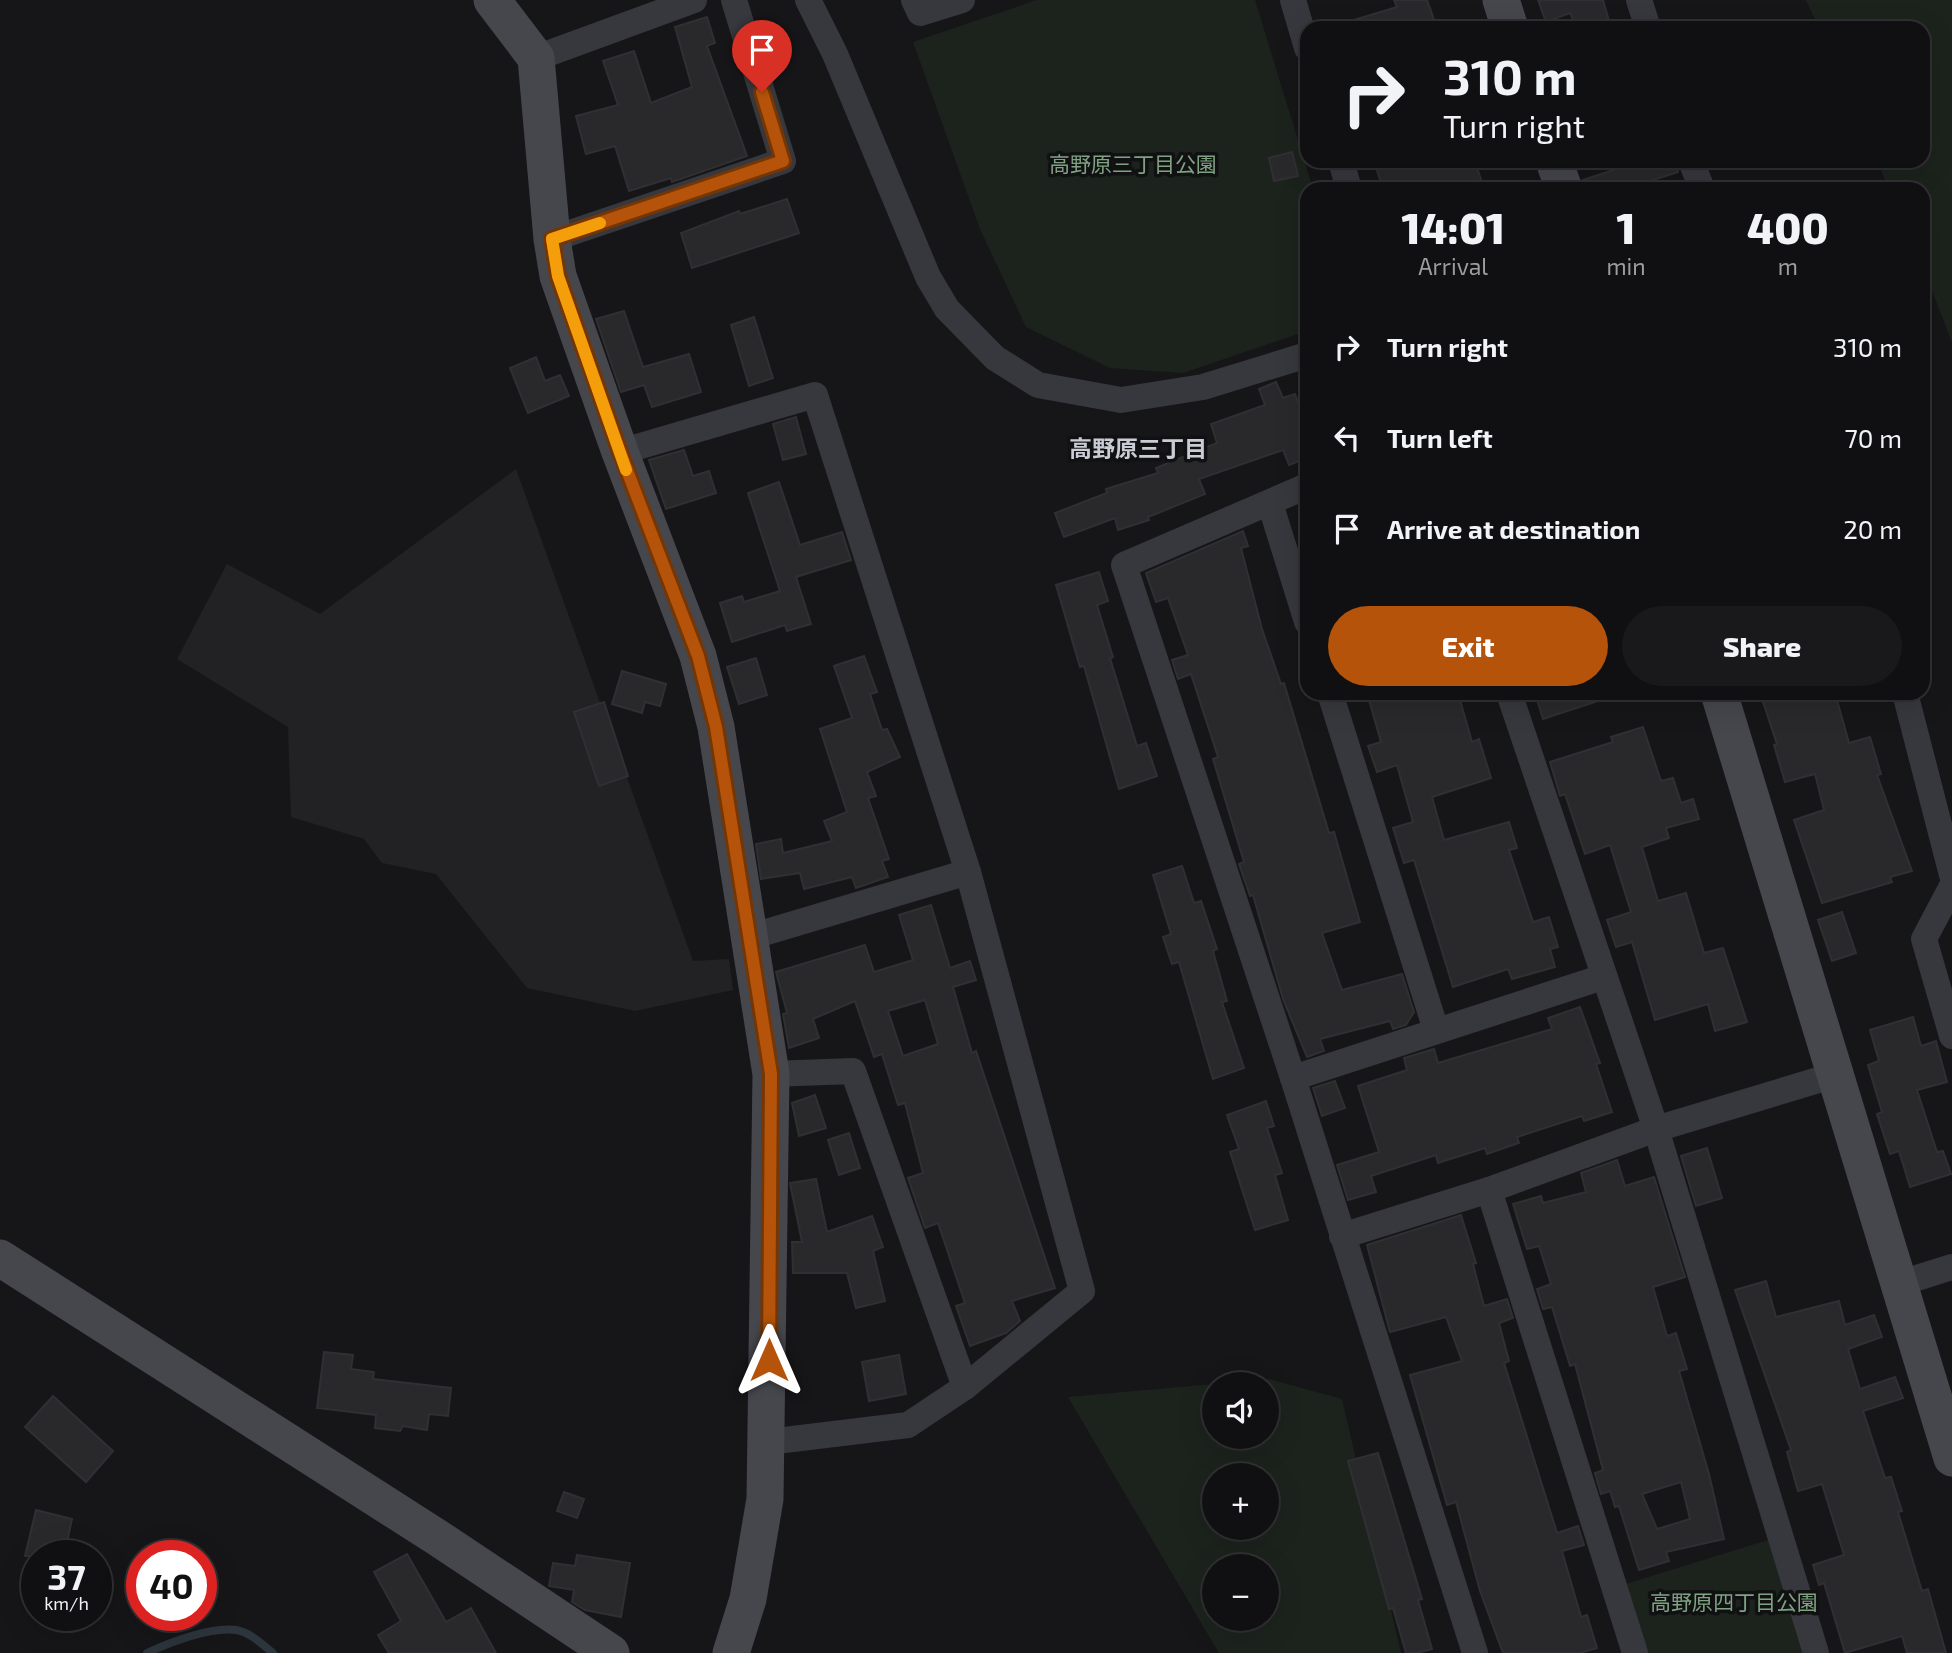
<!DOCTYPE html>
<html lang="en">
<head>
<meta charset="utf-8">
<style>
	:root { --surface:#101012; --page:#19191b; --text:#f1f3f6; --muted:#9c9d9f; --line:#303032; --accent:#b45309 }
	body { margin:0; font-family:"Exo 2","Noto Sans JP",sans-serif; background:var(--page); color:var(--text); height:100vh; display:flex; flex-direction:column; font-size:26px; white-space:nowrap }
	* { box-sizing:border-box; margin:0 }
	p { font-size:23px; color:var(--muted) }
	.icon { flex:none; width:38px; height:38px; fill:none; stroke:currentColor; stroke-width:2; stroke-linecap:round; stroke-linejoin:round }
	.map { position:relative; flex:1; overflow:hidden }
	.sheet { position:absolute; left:1300px; top:182px; width:630px; height:518px; display:flex; flex-direction:column; background:var(--surface); border-radius:21px; box-shadow:0 7px 28px #0002,0 0 0 2px var(--line) }
	.sheet>* { flex:none }
	.guide { position:absolute; left:1300px; top:21px; width:630px; height:147px; border-radius:21px; box-shadow:0 7px 28px #0002,0 0 0 2px var(--line); background:#101012; color:var(--text); overflow:hidden }
	.fabs { position:absolute; left:1202px; top:1372px; display:grid; gap:14px }
	.fabs a { display:grid; place-items:center; width:77px; height:77px; border-radius:50%; background:var(--surface); box-shadow:0 7px 28px #0002,0 0 0 2px var(--line); font-size:35px }
	.speed { position:absolute; left:21px; top:1540px; display:flex; gap:14px; font-size:35px; font-weight:700; text-align:center }
	.speed>* { display:grid; place-content:center; width:91px; height:91px; border-radius:50%; background:var(--surface); box-shadow:0 7px 28px #0002,0 0 0 2px var(--line); line-height:1 }
	.speed small { font-size:18px; font-weight:400 }
	.speed .limit { border:10px solid #d22; background:#fff; color:#111 }
	.pin { position:absolute; display:grid; place-items:center; width:60px; height:60px; color:#fff; margin:-72px -30px; border-radius:50% 50% 50% 0; rotate:-45deg; box-shadow:0 0 7px #0007 }
	.pin .icon { rotate:45deg }
	.me { position:absolute; width:77px; margin:-38px; rotate:0deg; stroke-linejoin:round; filter:drop-shadow(0 0 5px #0008) }
	.turn { display:flex; align-items:center; gap:24px; height:147px; padding:0 28px; font-size:32px }
	.turn .icon { width:91px; height:91px; stroke-width:2.5 }
	.turn b { display:block; font-size:49px; line-height:60px }
	.eta { display:flex; justify-content:space-evenly; align-items:center; height:119px; text-align:center }
	.eta b { font-size:42px; font-weight:800; line-height:49px }
	.button { display:flex; gap:14px; margin-top:auto; padding:14px 28px }
	.button a { flex:1; height:80px; border-radius:42px; background:var(--accent); color:#fff; font-size:28px; font-weight:800; line-height:80px; text-align:center }
	.button a+a { background:var(--page); color:var(--text) }
	ul { padding:0; list-style:none }
	li { display:flex; align-items:center; gap:21px; height:91px; padding:0 28px }
	li div { flex:1 }
	li b { display:block; font-size:26px }
	li em { font-style:normal }
	.map>svg:first-child { display:block }
	.built { fill:#222225 }
	.green { fill:#1c231d; fill-rule:evenodd }
	.lines { fill:none; stroke-linecap:round; stroke-linejoin:round }
	.stream { stroke:#2c353c; stroke-width:8 }
	.building { fill:#29292c; stroke:#303034; stroke-width:2; fill-rule:evenodd }
	.street { stroke:#37383d; stroke-width:26 }
	.secondary { stroke:#45474d; stroke-width:37 }
	.route-casing { stroke:#753606; stroke-width:18 }
	.route { stroke:#b45309; stroke-width:12 }
	.slow { stroke:#f59e0b; stroke-width:12 }
	.labels { text-anchor:middle; stroke-width:7; stroke-linejoin:round; paint-order:stroke }
	.park-label { font-size:21px; fill:#7fa381; stroke:#111113 }
	.neighbourhood-label { font-size:23px; font-weight:bold; fill:#c9ccd4; stroke:#111113 }
</style>
</head>
<body>
<div class="map">
<svg width="1952" height="1653" viewBox="0 0 1952 1653">
	<rect width="100%" height="100%" fill="#161618"/>
	<polygon class="built" points="516,469 693,961 729,959 733,990 635,1011 527,988 436,874 382,863 364,839 291,817 288,727 177,659 227,564 320,614"/>
	<g class="green">
		<polygon points="1037,0 1255,0 1313,189 1307,189 1307,331 1183,373 1110,368 1026,327 980,229 913,42"/>
		<polygon points="1806,0 1952,0 1952,342 1923,268 1923,189 1889,189 1877,161 1923,161 1923,28 1819,28"/>
		<path d="M 1269,1379 L 1342,1399 L 1401,1653 L 1219,1653 L 1068,1397 L 1214,1384 L 1214,1437 L 1267,1437 L 1267,1384 L 1215,1384 ZM 1214,1475 L 1267,1475 L 1267,1528 L 1214,1528 ZM 1214,1566 L 1267,1566 L 1267,1619 L 1214,1619 Z"/>
		<polygon points="1768,1540 1803,1653 1647,1653 1626,1584"/>
	</g>
	<g class="lines">
		<path class="stream" d="M 147,1653 C 170,1642 210,1627 236,1630 C 250,1632 263,1645 273,1653"/>
	</g>
	<g class="building">
		<polygon points="1394,0 1427,0 1437,28 1345,28 1344,23 1397,7"/>
		<polygon points="1538,0 1603,0 1611,28 1577,28 1570,13 1546,22"/>
		<polygon points="707,17 715,43 707,46 747,156 672,182 671,178 629,191 615,146 586,154 576,116 618,105 603,61 634,51 651,103 692,87 675,27"/>
		<polygon points="1292,152 1298,176 1274,181 1269,158"/>
		<polygon points="1374,161 1475,161 1484,189 1383,189"/>
		<polygon points="1641,161 1676,161 1678,172 1625,189 1584,189 1583,180"/>
		<polygon points="787,199 799,233 692,268 681,233 739,211 740,214"/>
		<polygon points="624,311 643,367 689,354 701,392 652,407 644,385 621,392 596,319"/>
		<polygon points="754,317 773,378 749,386 731,325"/>
		<polygon points="536,357 545,381 560,375 569,396 528,413 510,368"/>
		<polygon points="1276,382 1283,398 1295,394 1307,427 1307,458 1289,465 1283,450 1199,479 1205,494 1148,517 1149,520 1118,530 1115,518 1064,537 1055,513 1107,493 1106,489 1158,473 1156,468 1217,443 1211,424 1265,405 1259,389"/>
		<polygon points="796,417 806,454 783,460 773,424"/>
		<polygon points="684,450 693,476 709,471 716,493 666,509 649,460"/>
		<polygon points="779,482 800,545 842,532 851,560 796,577 811,624 787,631 785,625 732,642 720,603 742,596 744,602 780,591 748,493"/>
		<polygon points="1243,531 1248,546 1241,548 1262,629 1281,684 1284,683 1329,833 1334,832 1360,922 1322,933 1342,990 1402,974 1414,1012 1406,1025 1393,1029 1390,1021 1320,1039 1324,1051 1307,1057 1283,999 1253,895 1250,896 1239,864 1244,862 1213,759 1218,757 1191,674 1178,679 1172,660 1188,655 1168,598 1156,602 1146,573"/>
		<polygon points="1099,572 1108,601 1097,605 1113,657 1110,658 1137,746 1146,743 1157,776 1119,789 1084,666 1080,667 1056,585"/>
		<polygon points="864,656 877,692 870,694 882,730 887,729 900,757 867,772 876,796 868,798 889,859 882,861 888,877 856,888 852,877 804,889 800,873 761,879 756,844 781,839 783,853 832,841 824,821 847,812 820,729 852,718 834,666"/>
		<polygon points="756,658 767,695 739,704 727,667"/>
		<polygon points="622,671 666,684 660,706 645,702 642,713 612,704"/>
		<polygon points="1367,693 1458,693 1472,742 1479,739 1491,778 1432,797 1444,840 1509,822 1517,848 1509,850 1533,922 1549,917 1558,947 1550,949 1555,967 1512,979 1508,969 1453,987 1414,860 1404,863 1393,828 1413,822 1397,765 1377,772 1368,746 1381,742"/>
		<polygon points="1535,693 1610,693 1610,697 1543,719"/>
		<polygon points="1760,693 1835,693 1849,743 1870,737 1881,774 1877,775 1912,871 1890,877 1892,882 1822,903 1794,820 1824,810 1815,774 1785,782 1774,745 1777,744"/>
		<polygon points="604,702 628,776 599,786 574,712"/>
		<polygon points="1643,727 1661,781 1673,778 1681,803 1693,799 1699,819 1666,828 1669,838 1642,847 1658,901 1686,893 1704,953 1723,948 1747,1022 1715,1031 1708,1004 1655,1020 1632,942 1616,947 1607,920 1631,912 1610,845 1585,854 1565,794 1560,796 1550,762 1613,742 1611,737"/>
		<polygon points="1182,866 1194,903 1201,901 1217,949 1213,951 1227,1001 1222,1002 1244,1068 1213,1079 1179,962 1172,964 1163,937 1171,934 1153,875"/>
		<path d="M 931,905 L 950,968 L 970,961 L 976,980 L 953,987 L 972,1053 L 976,1051 L 1055,1288 L 1012,1301 L 1020,1321 L 1006,1333 L 970,1346 L 956,1306 L 965,1303 L 938,1223 L 925,1228 L 908,1178 L 923,1173 L 905,1103 L 898,1105 L 882,1054 L 874,1057 L 855,1001 L 813,1019 L 819,1038 L 789,1048 L 783,1014 L 787,1013 L 776,972 L 865,945 L 874,972 L 913,960 L 899,915 ZM 925,1000 L 938,1044 L 903,1056 L 888,1011 Z"/>
		<polygon points="1842,912 1856,953 1832,961 1818,920"/>
		<polygon points="1580,1007 1600,1063 1596,1064 1612,1112 1584,1121 1582,1116 1517,1137 1519,1143 1487,1154 1485,1148 1438,1163 1436,1155 1371,1176 1376,1192 1348,1200 1337,1165 1379,1152 1358,1086 1407,1070 1404,1058 1434,1049 1438,1063 1552,1029 1548,1018"/>
		<polygon points="1913,1017 1921,1046 1936,1041 1947,1082 1917,1090 1937,1152 1943,1151 1951,1174 1910,1187 1899,1151 1890,1154 1877,1114 1882,1112 1868,1065 1879,1061 1870,1030"/>
		<polygon points="1335,1081 1345,1108 1322,1116 1313,1088"/>
		<polygon points="815,1095 826,1128 799,1136 792,1103"/>
		<polygon points="1266,1101 1274,1126 1267,1128 1282,1173 1275,1175 1288,1220 1255,1230 1230,1152 1239,1149 1227,1115"/>
		<polygon points="849,1133 860,1168 839,1175 828,1140"/>
		<polygon points="1707,1148 1722,1198 1696,1206 1681,1156"/>
		<path d="M 1617,1160 L 1625,1186 L 1654,1177 L 1685,1277 L 1653,1287 L 1667,1336 L 1676,1333 L 1687,1369 L 1679,1371 L 1709,1474 L 1724,1539 L 1666,1552 L 1669,1561 L 1639,1570 L 1619,1506 L 1615,1507 L 1610,1491 L 1601,1494 L 1595,1473 L 1603,1470 L 1575,1364 L 1570,1366 L 1552,1307 L 1543,1309 L 1537,1289 L 1551,1284 L 1539,1246 L 1527,1249 L 1513,1204 L 1541,1196 L 1543,1203 L 1586,1192 L 1581,1173 ZM 1681,1482 L 1690,1519 L 1657,1529 L 1642,1494 Z"/>
		<polygon points="816,1179 827,1232 872,1216 883,1247 873,1251 885,1301 856,1308 847,1273 793,1273 792,1242 802,1242 790,1183"/>
		<polygon points="1461,1215 1476,1263 1473,1264 1484,1306 1507,1299 1513,1318 1499,1323 1509,1361 1504,1363 1557,1533 1578,1526 1584,1545 1562,1551 1581,1617 1587,1615 1597,1648 1580,1653 1503,1653 1480,1591 1456,1502 1447,1505 1410,1375 1462,1361 1446,1317 1390,1332 1367,1245"/>
		<polygon points="1766,1281 1776,1317 1839,1301 1845,1325 1874,1315 1882,1337 1848,1349 1860,1389 1895,1377 1903,1398 1863,1411 1885,1478 1891,1477 1902,1511 1898,1512 1922,1591 1928,1589 1946,1653 1907,1653 1902,1636 1845,1653 1824,1583 1819,1585 1813,1565 1844,1555 1822,1484 1798,1491 1787,1452 1791,1450 1735,1290"/>
		<polygon points="324,1352 353,1355 351,1369 374,1372 373,1379 451,1388 448,1416 429,1414 427,1430 403,1426 400,1431 375,1428 376,1415 317,1408"/>
		<polygon points="899,1355 906,1394 869,1401 862,1362"/>
		<polygon points="53,1396 113,1451 86,1482 25,1427"/>
		<polygon points="1378,1453 1422,1599 1418,1600 1432,1649 1417,1653 1406,1653 1393,1608 1389,1609 1348,1461"/>
		<polygon points="564,1492 584,1499 577,1518 557,1511"/>
		<polygon points="36,1510 72,1519 64,1556 25,1556"/>
		<polygon points="407,1554 446,1622 471,1608 496,1653 389,1653 378,1635 401,1621 374,1572"/>
		<polygon points="577,1555 630,1563 621,1617 585,1610 572,1602 574,1590 549,1586 553,1563 575,1566"/>
	</g>
	<g class="lines">
		<g class="street">
			<polyline points="808,0 835,54 928,277 947,309 995,358 1038,385 1121,400 1203,387 1307,355"/>
			<polyline points="914,0 920,13 962,0"/>
			<polyline points="1293,0 1307,48"/>
			<polyline points="1639,0 1648,28"/>
			<polyline points="536,58 694,0"/>
			<polyline points="1341,161 1349,189"/>
			<polyline points="1691,161 1702,189"/>
			<polyline points="552,239 783,161 734,0"/>
			<polyline points="620,452 815,395 968,872 1082,1291 965,1387 908,1425 768,1442"/>
			<polyline points="1307,486 1124,565 1293,1078 1475,1653"/>
			<polyline points="1270,503 1307,622"/>
			<polyline points="1330,693 1436,1030"/>
			<polyline points="1509,693 1656,1129 1816,1653"/>
			<polyline points="1905,693 1952,875"/>
			<polyline points="1952,886 1924,939 1952,1036"/>
			<polyline points="750,937 968,872"/>
			<polyline points="771,1074 853,1071 965,1387"/>
			<polyline points="1293,1078 1603,977"/>
			<polyline points="1489,1190 1635,1653"/>
			<polyline points="1342,1236 1489,1190 1656,1129 1835,1075"/>
			<polyline points="1901,1283 1952,1267"/>
		</g>
		<g class="secondary">
			<polyline points="492,0 536,58 552,239 558,276 620,452 698,656 716,727 771,1074 765,1499 748,1599 731,1653"/>
			<polyline points="1501,0 1510,28"/>
			<polyline points="1554,161 1564,189"/>
			<polyline points="1719,693 1952,1458"/>
			<polyline points="0,1258 435,1536 611,1653"/>
		</g>
	</g>
	<g class="lines">
		<defs>
			<polyline id="route" points="762,92 783,161 552,239 558,276 620,452 698,656 716,727 771,1074 769,1360"/>
		</defs>
		<use href="#route" class="route-casing"/>
		<use href="#route" class="route"/>
		<polyline class="slow" points="600,223 552,239 558,276 626,470"/>
	</g>
	<g class="labels">
		<g class="park-label">
			<text x="1133" y="172">高野原三丁目公園</text>
			<text x="1734" y="1610">高野原四丁目公園</text>
		</g>
		<g class="neighbourhood-label">
			<text x="1138" y="457">高野原三丁目</text>
		</g>
	</g>
</svg>
<div class="fabs">
<a><svg class="icon" aria-label="sound" viewBox="0 0 24 24"><path d="M4 9h4l5-4v14l-5-4H4zM17 9q2 3 0 6"/></svg></a>
<a>+</a>
<a>−</a>
</div>
<div class="speed"><div>37<small>km/h</small></div><div class="limit">40</div></div>
<div class="pin" style="left:762px;top:92px;background:#d93025"><svg class="icon" aria-label="arrive" viewBox="0 0 24 24"><path d="M6 21V4h12l-3 4 3 4H6"/></svg></div>
<svg class="me" style="left:769px;top:1360px" viewBox="-20 -20 40 40"><path d="M0-17L14 15 0 8-14 15z" fill="#b45309" stroke="#fff" stroke-width="4"/></svg>
<div class="guide">
<div class="turn"><svg class="icon" aria-label="right" viewBox="0 0 24 24"><path d="M7 20v-9h11M14 6l5 5-5 5"/></svg><div><b>310 m</b>Turn right</div></div>
</div>
<section class="sheet">
<div class="eta">
<div><b>14:01</b><p>Arrival</p></div>
<div><b>1</b><p>min</p></div>
<div><b>400</b><p>m</p></div>
</div>
<ul>
<li><svg class="icon" aria-label="right" viewBox="0 0 24 24"><path d="M7 20v-9h11M14 6l5 5-5 5"/></svg><div><b>Turn right</b></div><em>310 m</em></li>
<li><svg class="icon" aria-label="left" viewBox="0 0 24 24"><path d="M17 20v-9H6M10 6l-5 5 5 5"/></svg><div><b>Turn left</b></div><em>70 m</em></li>
<li><svg class="icon" aria-label="arrive" viewBox="0 0 24 24"><path d="M6 21V4h12l-3 4 3 4H6"/></svg><div><b>Arrive at destination</b></div><em>20 m</em></li>
</ul>
<div class="button"><a>Exit</a><a>Share</a></div>
</section>
</div>
</body>
</html>
